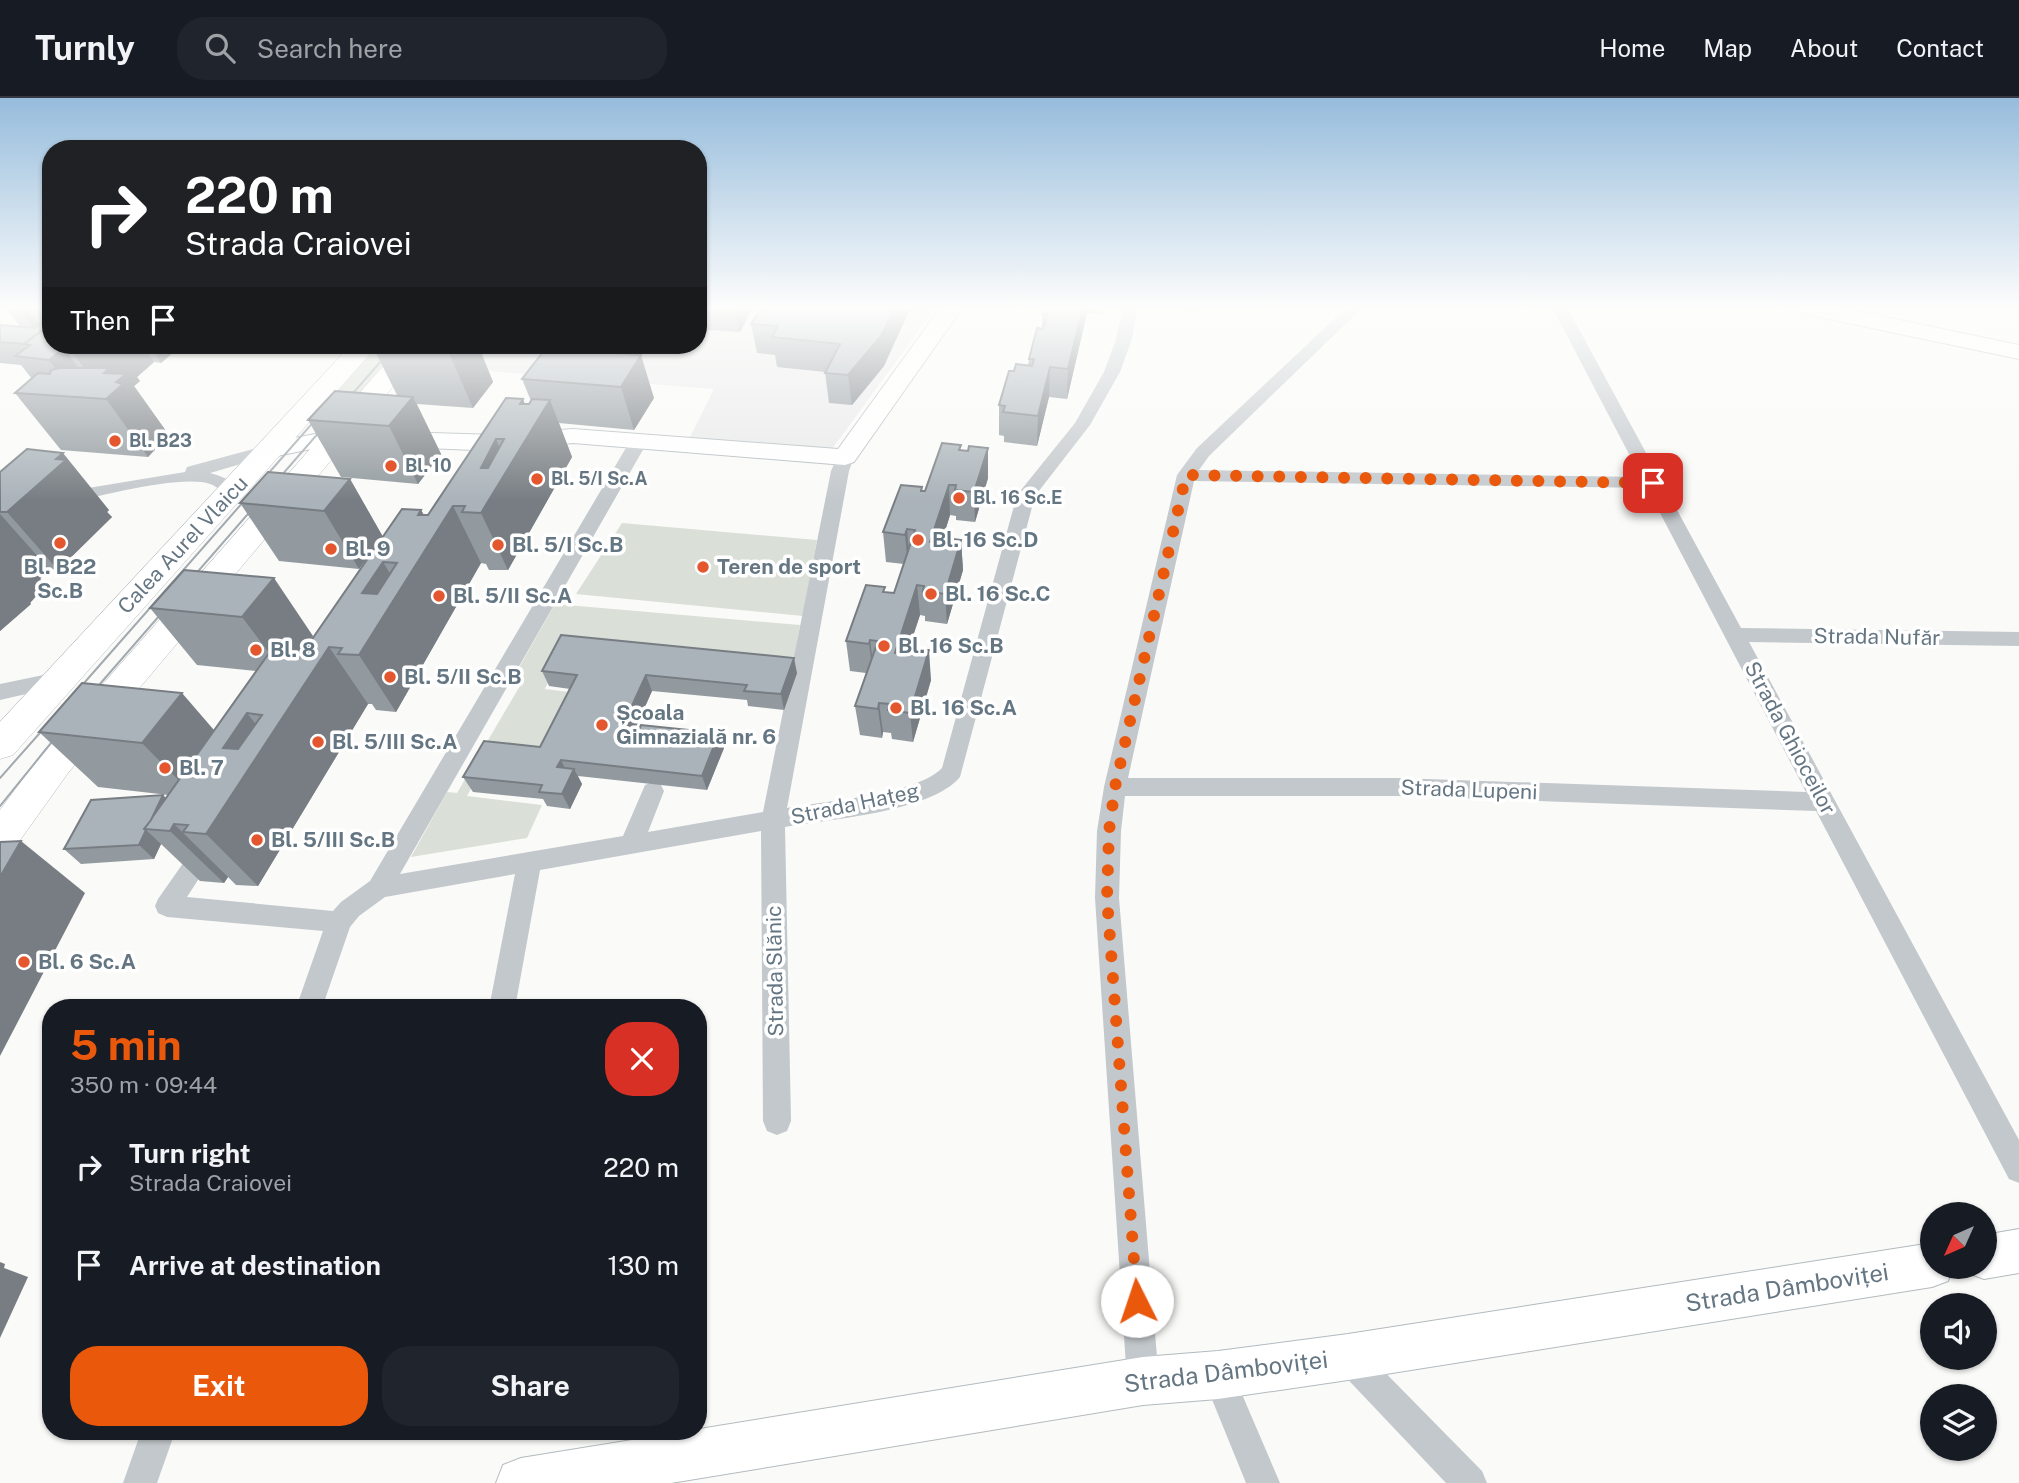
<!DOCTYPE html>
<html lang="en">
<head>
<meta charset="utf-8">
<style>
	:root { --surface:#171b24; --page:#20242c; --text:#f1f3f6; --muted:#9ea1a6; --line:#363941; --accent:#ea580c }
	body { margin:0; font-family:"Public Sans",sans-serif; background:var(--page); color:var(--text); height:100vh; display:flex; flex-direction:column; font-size:26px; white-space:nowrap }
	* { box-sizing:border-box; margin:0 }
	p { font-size:23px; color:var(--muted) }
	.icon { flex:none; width:38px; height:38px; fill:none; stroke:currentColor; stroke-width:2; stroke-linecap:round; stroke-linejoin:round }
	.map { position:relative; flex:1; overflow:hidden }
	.drawer { position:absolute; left:42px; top:901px; width:665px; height:441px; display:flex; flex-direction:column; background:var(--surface); border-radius:28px; box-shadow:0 2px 5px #0004 }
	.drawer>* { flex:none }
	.guide { position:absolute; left:42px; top:42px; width:665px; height:214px; border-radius:28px; box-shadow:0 2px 5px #0004; background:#202124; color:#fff; overflow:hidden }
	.needle { width:46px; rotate:225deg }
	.fabs { position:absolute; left:1920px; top:1104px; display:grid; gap:14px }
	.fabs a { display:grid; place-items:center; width:77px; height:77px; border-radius:50%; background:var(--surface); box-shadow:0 2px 5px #0004; font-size:35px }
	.pin { position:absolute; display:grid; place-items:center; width:60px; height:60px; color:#fff; margin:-30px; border-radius:14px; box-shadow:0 4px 10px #0006 }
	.me { position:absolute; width:77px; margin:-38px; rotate:356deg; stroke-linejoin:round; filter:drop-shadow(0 0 5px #0008) }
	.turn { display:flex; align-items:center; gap:24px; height:147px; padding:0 28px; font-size:32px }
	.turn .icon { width:91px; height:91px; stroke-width:2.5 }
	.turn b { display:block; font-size:49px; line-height:60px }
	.then { display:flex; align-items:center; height:66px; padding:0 28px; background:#0003; gap:14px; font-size:26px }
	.round { display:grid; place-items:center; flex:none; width:74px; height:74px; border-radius:28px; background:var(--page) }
	.head { display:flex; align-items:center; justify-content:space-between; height:119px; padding:0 28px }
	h1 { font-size:42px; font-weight:700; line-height:52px; color:var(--accent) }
	.primary-button { display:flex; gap:14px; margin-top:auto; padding:14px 28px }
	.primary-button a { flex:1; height:80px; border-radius:28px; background:var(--accent); color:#fff; font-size:28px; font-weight:700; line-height:80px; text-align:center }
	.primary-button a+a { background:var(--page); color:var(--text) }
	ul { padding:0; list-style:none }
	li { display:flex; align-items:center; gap:21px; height:98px; padding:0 28px }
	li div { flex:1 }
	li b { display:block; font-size:26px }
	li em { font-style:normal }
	header { display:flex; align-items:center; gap:42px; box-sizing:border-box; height:98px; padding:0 35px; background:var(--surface); border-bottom:2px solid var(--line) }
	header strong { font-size:33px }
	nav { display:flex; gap:38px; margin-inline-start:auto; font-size:24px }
	.search { width:490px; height:63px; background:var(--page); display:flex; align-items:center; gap:18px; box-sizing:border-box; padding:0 24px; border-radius:28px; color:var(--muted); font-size:26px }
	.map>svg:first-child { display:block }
	.built { fill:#e8e9e9 }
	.green { fill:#dadfd7 }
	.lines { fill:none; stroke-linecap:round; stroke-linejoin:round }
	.secondary-casing { stroke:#b3babf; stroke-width:2 }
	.primary-casing { stroke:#b5babe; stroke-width:1 }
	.street { fill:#c3c8cc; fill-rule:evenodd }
	.secondary { fill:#fff; fill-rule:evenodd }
	.primary { fill:#fff; fill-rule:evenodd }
	.tram { stroke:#a2aab0; stroke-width:2 }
	.wall { fill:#929a9f }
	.shaded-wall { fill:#777d82 }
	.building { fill:#aab3b9; stroke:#777d82; stroke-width:2; fill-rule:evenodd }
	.route { stroke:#ea580c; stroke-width:12; stroke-dasharray:0 21.6 }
	.poi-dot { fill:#e4572e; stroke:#fff; stroke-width:2.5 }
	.labels { text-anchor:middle; stroke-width:7; stroke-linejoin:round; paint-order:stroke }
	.far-poi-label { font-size:18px; font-weight:bold; fill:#657683; stroke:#fff; text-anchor:start }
	.poi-label { font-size:21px; font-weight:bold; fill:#657683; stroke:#fff; text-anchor:start }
	.street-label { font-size:21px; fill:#657683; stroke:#fff }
	.near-street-label { font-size:24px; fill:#657683; stroke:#fff }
</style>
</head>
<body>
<header>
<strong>Turnly</strong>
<div class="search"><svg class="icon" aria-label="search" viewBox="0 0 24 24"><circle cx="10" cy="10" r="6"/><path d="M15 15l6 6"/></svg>Search here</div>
<nav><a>Home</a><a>Map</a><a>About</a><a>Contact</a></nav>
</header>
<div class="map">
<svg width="2019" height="1385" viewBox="0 0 2019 1385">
	<rect width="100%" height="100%" fill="#fafaf8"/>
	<polygon class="built" points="698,209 936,209 832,351 689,341 714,291 398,266 415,247 698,247"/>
	<g class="green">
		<polygon points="375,247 400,247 342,315 317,313"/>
		<polygon points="622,425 817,442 803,518 576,496"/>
		<polygon points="555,506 800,527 793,570 564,547 545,591 577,595 545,659 490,655 467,698 542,707 527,740 411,759 447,694 457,695 524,581 513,580"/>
	</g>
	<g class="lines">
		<defs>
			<g id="secondary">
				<polygon points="941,209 963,209 854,364 845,367 573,345 496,353 336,346 272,359 263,356 259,351 263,346 336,332 496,337 573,331 838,351"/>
				<polygon points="1794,209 1837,209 2019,247 2019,261 1805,216 1797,214"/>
				<polygon points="2019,1131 2019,1175 1984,1181 1968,1175 1966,1169 1984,1169 1984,1137"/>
				<polygon points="1932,1145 1932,1169 1953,1169 1948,1183 1932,1189 1348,1282 1218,1301 1143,1307 671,1385 496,1385 503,1367 521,1360 1143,1259 1218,1253 1348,1236"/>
			</g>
			<g id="primary">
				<polygon points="351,247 378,247 13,657 0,661 0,624"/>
				<polygon points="402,247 428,247 68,675 13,752 0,756 0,712 42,655"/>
			</g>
		</defs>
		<use href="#secondary" class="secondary-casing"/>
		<use href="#primary" class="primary-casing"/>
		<g class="street">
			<path d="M 1123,209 L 1137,209 L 1132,241 L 1120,274 L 1090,327 L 1035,398 L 960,679 C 931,714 830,721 785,729 L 791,1023 L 787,1033 L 777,1037 L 767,1033 L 763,1023 L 761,733 L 540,772 L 515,910 L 489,910 L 515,776 L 385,799 L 359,818 L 350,829 L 322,910 L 296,910 L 323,833 L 167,819 L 158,815 L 155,808 L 158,801 L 200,741 L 208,738 L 216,741 L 220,748 L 187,799 L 333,813 L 341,804 L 370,783 L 630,343 L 639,338 L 648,343 L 400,776 L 623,738 L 645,687 L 653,684 L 661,687 L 664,693 L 648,734 L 763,714 L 831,373 L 839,355 L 845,354 L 854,359 L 849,373 L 787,710 C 825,703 916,697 942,670 L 1017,397 L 1075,325 L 1104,274 L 1116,241 Z"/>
			<path d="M 1347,209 L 1363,209 L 1209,358 L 1199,372 L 1641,379 L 1552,209 L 1567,209 L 1741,530 L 2019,534 L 2019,548 L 1749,544 L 2019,1042 L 2019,1085 L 2009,1081 L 1816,713 L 1398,698 L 1125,698 L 1121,733 L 1119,800 L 1159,1283 L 1154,1294 L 1143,1299 L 1132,1294 L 1127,1283 L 1095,800 L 1097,733 L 1104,689 L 1177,377 L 1197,350 ZM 1194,383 L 1647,390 L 1806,694 L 1398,680 L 1128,680 Z"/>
			<path d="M 272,346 L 281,351 L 278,355 L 210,375 C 222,378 234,383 242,394 L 233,400 C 224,397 219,389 210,386 C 182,376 96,399 64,406 L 55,400 L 64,394 L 185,374 L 187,369 Z"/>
			<polygon points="58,574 65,577 68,582 65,587 0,602 0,586"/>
			<polygon points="1348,1243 1359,1248 1482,1373 1487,1385 1446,1385 1337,1270 1332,1259 1337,1248"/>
			<polygon points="1218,1261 1229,1266 1280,1385 1246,1385 1202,1277 1207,1266"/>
			<polygon points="141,1334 175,1334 157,1385 123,1385"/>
		</g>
		<use href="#secondary" class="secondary"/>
		<use href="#primary" class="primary"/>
		<g class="tram">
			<polyline points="70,601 324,312"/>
			<polyline points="86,602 395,247"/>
			<polyline points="0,680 54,619"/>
			<polyline points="0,708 64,629"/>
		</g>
	</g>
	<g class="wall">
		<polygon points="9,209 51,209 51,247 182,247 161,265 154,264 137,279 140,283 134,288 166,333 160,339 163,343 148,359 61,352 15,295 32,281 21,267 0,265 0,227 20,228 6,211"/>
		<polygon points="698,209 753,209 740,234 698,231"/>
		<polygon points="762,209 884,268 852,307 829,305 825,274 777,269 775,257 757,255 751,226"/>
		<polygon points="1044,209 1104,209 1102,216 1087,215 1067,301 1049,299 1037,348 1004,344 1004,338 999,337 999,307 1014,273 1028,267 1029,261 1042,231 1042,216"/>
		<polygon points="1153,209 1202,209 1202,213"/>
		<polygon points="372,247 478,247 493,284 473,310 417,306 441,356 418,386 341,379 308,322 397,297"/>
		<polygon points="546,250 654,300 634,332 559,325 572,359 508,472 489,472 486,466 481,465 396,614 376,612 372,606 368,606 258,788 236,787 228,779 224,785 200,783 161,746 154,761 81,766 64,751 166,700 169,697 98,689 39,634 214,632 256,573 197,567 150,510 184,472 313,538 297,559 299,560 421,412 424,417 428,417 525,306 529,306 531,303 522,281"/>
		<polygon points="988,350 988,380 975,424 956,422 956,418 950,417 943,440 961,442 963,472 947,526 925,523 925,518 920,517 909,549 931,582 913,644 892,641 891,635 883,634 882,640 860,637 855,608 866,575 850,573 846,543 886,494 894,495 904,466 886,464 883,434 922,393 925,393 961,352 968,353"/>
		<polygon points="0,374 109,412 107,414 112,419 58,472 49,471 40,481 46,487 30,505 31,506 0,533"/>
		<polygon points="350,381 383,439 359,471 279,463 240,405"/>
		<polygon points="542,573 797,575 784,612 748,608 747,602 652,593 632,638 719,635 724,650 707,692 578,678 582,686 570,711 547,708 543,701 473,694 463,679 540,649 570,591 549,588"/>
	</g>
	<g class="shaded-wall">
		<polygon points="23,209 26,209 42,230 36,234 20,212"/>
		<polygon points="735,209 753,209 740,234"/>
		<polygon points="895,209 911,209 884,268 852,307 848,277"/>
		<polygon points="1083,209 1087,209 1087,215 1067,301 1068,271"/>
		<polygon points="75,247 142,247 154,264 137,279 140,283 134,288 166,333 160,339 163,343 148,359 70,251"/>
		<polygon points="149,247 182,247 161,265"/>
		<polygon points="453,247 478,247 493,284 473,310 448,253"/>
		<polygon points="64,250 101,301 77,299 49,262"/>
		<polygon points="641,257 654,300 634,332 621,289"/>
		<polygon points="1050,269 1049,299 1037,348 1038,318"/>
		<polygon points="413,299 441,356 418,386 389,328"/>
		<polygon points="523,301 534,329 550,302 572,359 508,472 481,415 481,370 496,341 508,370 520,306"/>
		<polygon points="988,350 988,380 975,424 974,394"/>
		<polygon points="63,355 109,412 107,414 112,419 58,472 7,414 56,361"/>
		<polygon points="350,381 383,439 359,471 324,413"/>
		<polygon points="949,387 950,417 932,475 930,444"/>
		<polygon points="453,408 481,465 396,614 359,557 362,495 383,464 400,492 418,417 421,412 434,437"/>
		<polygon points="0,416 49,471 40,481 46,487 30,505 31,506 0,533"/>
		<polygon points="907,431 910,462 908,467 905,437"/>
		<polygon points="961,442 963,472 947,526 945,496"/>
		<polygon points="274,480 313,538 297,559 310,578 329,549 368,606 258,788 206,736 195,699 142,645 182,595 226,646 247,615 268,642 285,576 242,519"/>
		<polygon points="917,487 920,517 898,584 895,555"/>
		<polygon points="870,542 874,572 873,575 869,546"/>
		<polygon points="929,552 931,582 913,644 910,615"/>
		<polygon points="794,560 797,575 784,612 781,596"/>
		<polygon points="646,577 652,593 626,651 619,636"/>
		<polygon points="879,605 883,634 882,640 878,611"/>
		<polygon points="719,635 724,650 707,692 702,678"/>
		<polygon points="561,662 568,677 557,669"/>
		<polygon points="574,671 582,686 570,711 562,696"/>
		<polygon points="163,697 178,712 146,731"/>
		<polygon points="174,726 228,779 224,785 170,733"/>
		<polygon points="146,732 161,746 154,761 139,747"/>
		<polygon points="21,743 85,795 0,958 0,779"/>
		<polygon points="0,1164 5,1166 4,1170 28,1179 0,1240"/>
	</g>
	<g class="building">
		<polygon points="9,209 23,209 20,212 6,211"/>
		<polygon points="33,209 51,209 51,214 29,212"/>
		<polygon points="762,209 895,209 881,238 848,277 825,275 840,246 772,239 778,228 751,226"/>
		<polygon points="1044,209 1083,209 1068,271 1050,269 1038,318 1003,314 1005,308 999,307 1009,273 1014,273 1016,266 1032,268 1034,261 1029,261 1037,230 1043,231 1045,225 1047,216 1042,216"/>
		<polygon points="51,218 51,226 25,246 0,244 0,227 35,230"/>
		<polygon points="51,226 51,247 75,247 70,251 64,250 49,262 15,258 30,247 24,246"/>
		<polygon points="372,247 453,247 448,253"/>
		<polygon points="546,250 641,257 621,289 522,281"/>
		<polygon points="60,270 109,270 104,275 126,276 116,284 123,286 106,301 15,295 38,275 50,276 51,272"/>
		<polygon points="335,293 413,299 389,328 308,322"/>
		<path d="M 506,300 L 523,301 L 520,306 L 529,306 L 532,301 L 550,302 L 481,415 L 462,414 L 465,408 L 453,408 L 359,557 L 338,556 L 342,550 L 329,549 L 206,736 L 183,734 L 188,727 L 174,726 L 170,733 L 144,731 L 272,551 L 292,552 L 287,561 L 299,560 L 402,411 L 421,412 L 418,417 L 428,417 ZM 496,341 L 504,341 L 488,370 L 481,370 ZM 383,464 L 397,465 L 377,496 L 362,495 ZM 247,615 L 262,617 L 238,651 L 223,650 Z"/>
		<polygon points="942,345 961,347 959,352 968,353 969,348 988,350 974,394 955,392 956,387 949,387 930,444 937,445 939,439 961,442 945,496 923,493 924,488 917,487 895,555 904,556 906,549 929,552 910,615 888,612 890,606 879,605 878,611 855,608 878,543 870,542 869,546 846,543 866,487 885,489 883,494 894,495 915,432 907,431 905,437 883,434 901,387 922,389 921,393 925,393"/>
		<polygon points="27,351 63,355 56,361 66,362 7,414 0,414 0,374"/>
		<polygon points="268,374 350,381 324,413 240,405"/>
		<polygon points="184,472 274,480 242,519 150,510"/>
		<polygon points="561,537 794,560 781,596 744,593 747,587 646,577 619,636 636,638 641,627 719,635 702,678 561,662 557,669 574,671 562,696 539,694 542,687 463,679 484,643 540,649 577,577 542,573"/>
		<polygon points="82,585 182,595 142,645 39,634"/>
		<polygon points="163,697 151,722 144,731 146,732 139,747 64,751 91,702"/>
		<polygon points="21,743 0,779 0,744"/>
	</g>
	<linearGradient id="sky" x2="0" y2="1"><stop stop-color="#96bcdc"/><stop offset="0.52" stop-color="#fdfdfc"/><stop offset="1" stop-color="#fdfdfc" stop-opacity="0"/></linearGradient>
	<rect width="2019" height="403" fill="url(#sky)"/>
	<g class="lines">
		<polyline class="route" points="1137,1203 1107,800 1109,733 1115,689 1186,377 1653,385"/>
	</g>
	<g class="poi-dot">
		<circle cx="115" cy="343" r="7"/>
		<circle cx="391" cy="368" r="7"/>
		<circle cx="537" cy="381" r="7"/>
		<circle cx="959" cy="400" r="7"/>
		<circle cx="918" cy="442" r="7"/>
		<circle cx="60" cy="445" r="7"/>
		<circle cx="498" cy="447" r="7"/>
		<circle cx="331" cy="451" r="7"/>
		<circle cx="703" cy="469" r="7"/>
		<circle cx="931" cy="496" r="7"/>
		<circle cx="439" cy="498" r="7"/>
		<circle cx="884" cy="548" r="7"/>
		<circle cx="256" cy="552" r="7"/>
		<circle cx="390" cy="579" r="7"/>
		<circle cx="896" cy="610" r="7"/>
		<circle cx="602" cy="627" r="7"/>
		<circle cx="318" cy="644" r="7"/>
		<circle cx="165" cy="670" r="7"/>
		<circle cx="257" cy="742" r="7"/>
		<circle cx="24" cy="864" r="7"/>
	</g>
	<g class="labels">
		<g class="far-poi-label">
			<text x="129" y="349">Bl. B23</text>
			<text x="405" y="374">Bl. 10</text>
			<text x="551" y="387">Bl. 5/I Sc.A</text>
			<text x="973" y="406">Bl. 16 Sc.E</text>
		</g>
		<g class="poi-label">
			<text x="932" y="449">Bl. 16 Sc.D</text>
			<text x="512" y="454">Bl. 5/I Sc.B</text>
			<text x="345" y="458">Bl. 9</text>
			<text x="60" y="476" text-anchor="middle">Bl. B22<tspan x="60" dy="24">Sc.B</tspan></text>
			<text x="717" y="476">Teren de sport</text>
			<text x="945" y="503">Bl. 16 Sc.C</text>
			<text x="453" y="505">Bl. 5/II Sc.A</text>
			<text x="898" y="555">Bl. 16 Sc.B</text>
			<text x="270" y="559">Bl. 8</text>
			<text x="404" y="586">Bl. 5/II Sc.B</text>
			<text x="910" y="617">Bl. 16 Sc.A</text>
			<text x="616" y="622">Școala<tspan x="616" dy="24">Gimnazială nr. 6</tspan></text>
			<text x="332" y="651">Bl. 5/III Sc.A</text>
			<text x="179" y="677">Bl. 7</text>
			<text x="271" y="749">Bl. 5/III Sc.B</text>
			<text x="38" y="871">Bl. 6 Sc.A</text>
		</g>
		<g class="street-label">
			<text transform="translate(183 447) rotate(-47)" y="7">Calea Aurel Vlaicu</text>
			<text transform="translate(1877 539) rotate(1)" y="7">Strada Nufăr</text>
			<text transform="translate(1790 640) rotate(62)" y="7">Strada Ghioceilor</text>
			<text transform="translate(1469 692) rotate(2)" y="7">Strada Lupeni</text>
			<text transform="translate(855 706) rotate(-12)" y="7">Strada Hațeg</text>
			<text transform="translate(775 873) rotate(-91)" y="7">Strada Slănic</text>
		</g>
		<g class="near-street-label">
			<text transform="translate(1787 1190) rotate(-9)" y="8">Strada Dâmboviței</text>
			<text transform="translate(1226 1274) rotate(-7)" y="8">Strada Dâmboviței</text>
		</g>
	</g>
</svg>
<div class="fabs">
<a><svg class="needle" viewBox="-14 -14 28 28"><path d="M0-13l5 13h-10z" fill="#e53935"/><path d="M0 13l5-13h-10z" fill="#9ea1a6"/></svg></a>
<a><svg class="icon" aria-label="sound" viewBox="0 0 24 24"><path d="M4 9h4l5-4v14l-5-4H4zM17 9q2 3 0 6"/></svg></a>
<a><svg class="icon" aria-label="layers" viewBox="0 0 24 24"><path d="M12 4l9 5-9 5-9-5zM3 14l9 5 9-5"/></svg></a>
</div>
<div class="pin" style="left:1653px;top:385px;background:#d93025"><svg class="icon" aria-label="arrive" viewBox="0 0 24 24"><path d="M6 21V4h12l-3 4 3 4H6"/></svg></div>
<svg class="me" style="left:1137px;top:1203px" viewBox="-20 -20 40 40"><circle r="19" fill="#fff"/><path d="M0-13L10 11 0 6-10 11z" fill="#ea580c"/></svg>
<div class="guide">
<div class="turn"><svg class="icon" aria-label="right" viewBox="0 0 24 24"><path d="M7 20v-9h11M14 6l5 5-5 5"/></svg><div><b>220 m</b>Strada Craiovei</div></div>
<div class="then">Then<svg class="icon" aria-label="arrive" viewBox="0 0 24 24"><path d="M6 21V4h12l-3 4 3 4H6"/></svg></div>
</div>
<section class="drawer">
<div class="head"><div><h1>5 min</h1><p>350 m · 09:44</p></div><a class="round" style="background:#d93025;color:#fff"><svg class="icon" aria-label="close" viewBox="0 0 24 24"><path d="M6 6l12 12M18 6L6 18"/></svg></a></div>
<ul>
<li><svg class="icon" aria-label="right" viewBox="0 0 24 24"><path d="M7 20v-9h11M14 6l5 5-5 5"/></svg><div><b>Turn right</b><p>Strada Craiovei</p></div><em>220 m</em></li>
<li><svg class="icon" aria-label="arrive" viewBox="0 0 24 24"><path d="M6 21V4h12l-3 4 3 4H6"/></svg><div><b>Arrive at destination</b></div><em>130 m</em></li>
</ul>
<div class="primary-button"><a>Exit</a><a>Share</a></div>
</section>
</div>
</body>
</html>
